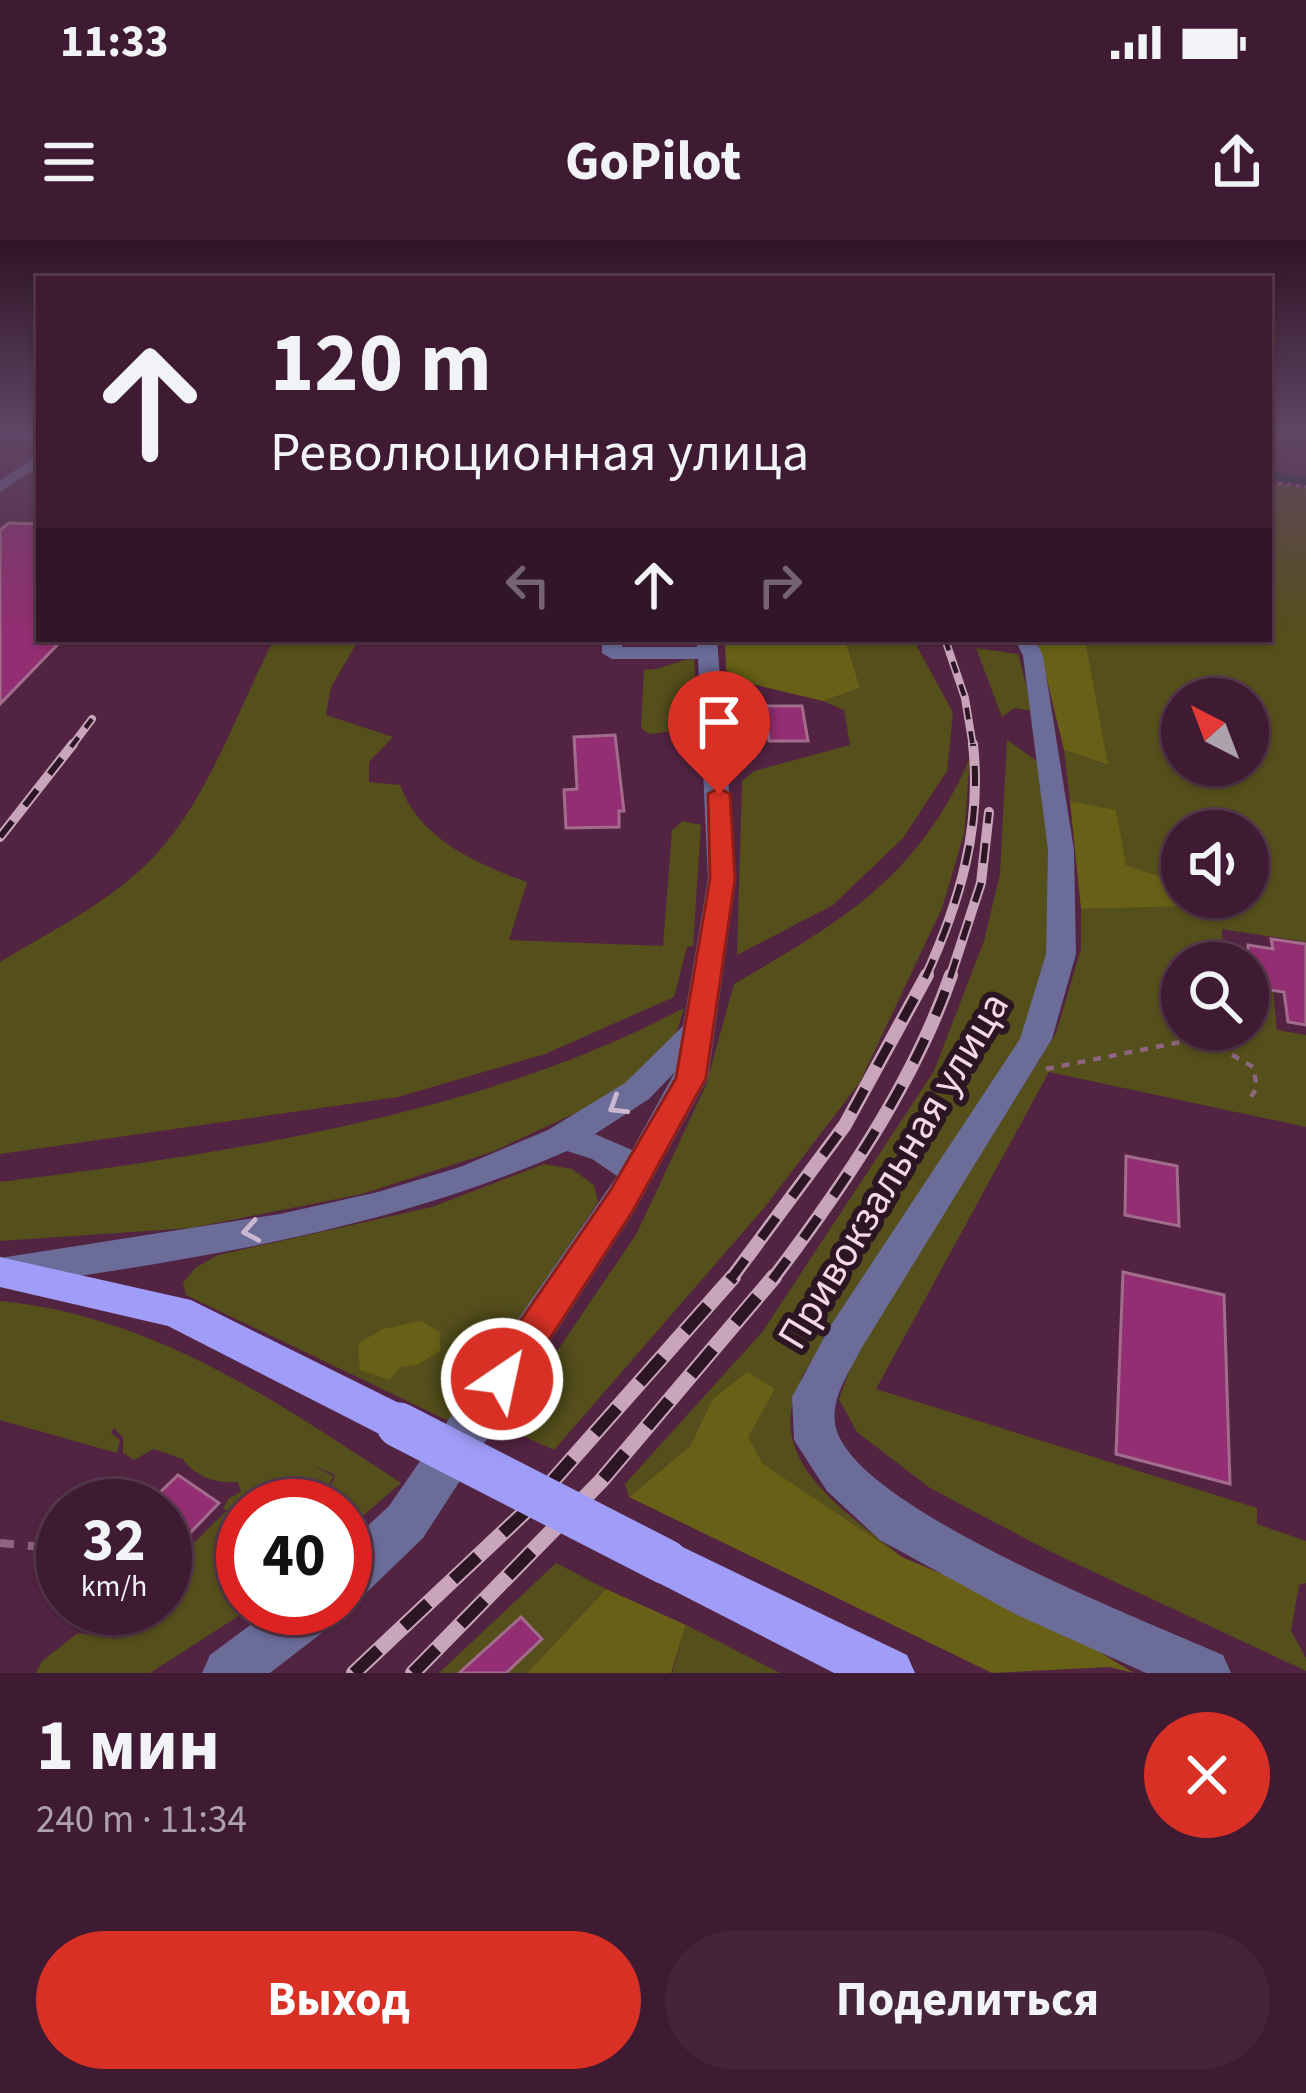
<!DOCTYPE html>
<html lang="ru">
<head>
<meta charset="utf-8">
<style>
	:root { --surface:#3e1b32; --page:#45243a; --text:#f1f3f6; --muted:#ada1ac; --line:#57394d; --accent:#d93025 }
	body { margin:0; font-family:"Source Sans 3",sans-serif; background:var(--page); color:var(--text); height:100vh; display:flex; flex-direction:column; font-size:45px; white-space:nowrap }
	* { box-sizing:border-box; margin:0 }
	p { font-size:39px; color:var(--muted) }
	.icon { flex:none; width:66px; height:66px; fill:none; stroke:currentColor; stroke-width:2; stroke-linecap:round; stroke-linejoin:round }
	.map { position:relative; height:1433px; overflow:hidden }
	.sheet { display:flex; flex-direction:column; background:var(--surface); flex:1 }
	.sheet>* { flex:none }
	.top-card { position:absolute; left:36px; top:36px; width:1236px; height:366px; border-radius:0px; box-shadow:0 3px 9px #0004,0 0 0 3px var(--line); background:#3e1b32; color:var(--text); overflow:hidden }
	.needle { width:78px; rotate:318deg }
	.tools { position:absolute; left:1161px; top:438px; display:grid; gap:24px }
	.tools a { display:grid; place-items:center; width:108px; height:108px; border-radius:50%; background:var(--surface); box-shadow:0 3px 9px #0004,0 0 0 3px var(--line); font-size:60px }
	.speed { position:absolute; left:36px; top:1239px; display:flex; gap:24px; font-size:60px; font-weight:700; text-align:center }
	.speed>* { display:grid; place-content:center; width:156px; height:156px; border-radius:50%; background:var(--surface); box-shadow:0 3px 9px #0004,0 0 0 3px var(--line); line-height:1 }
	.speed small { font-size:30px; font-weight:400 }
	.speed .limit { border:18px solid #d22; background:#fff; color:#111 }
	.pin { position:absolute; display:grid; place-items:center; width:102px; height:102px; color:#fff; margin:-123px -51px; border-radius:50% 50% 50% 0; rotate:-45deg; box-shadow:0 0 12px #0007 }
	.pin .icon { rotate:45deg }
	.me { position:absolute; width:132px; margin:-66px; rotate:34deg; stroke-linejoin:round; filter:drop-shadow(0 0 9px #0008) }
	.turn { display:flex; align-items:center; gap:42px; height:252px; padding:0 36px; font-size:54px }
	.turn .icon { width:156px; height:156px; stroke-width:2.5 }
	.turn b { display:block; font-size:84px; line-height:102px }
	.lanes { display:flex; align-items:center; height:114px; padding:0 36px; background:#0003; justify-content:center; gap:60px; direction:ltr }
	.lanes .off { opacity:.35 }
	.round { display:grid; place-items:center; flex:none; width:126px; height:126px; border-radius:63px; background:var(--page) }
	.overview { display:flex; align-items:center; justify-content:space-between; height:204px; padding:0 36px }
	h1 { font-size:72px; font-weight:700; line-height:90px }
	.primary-button { display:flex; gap:24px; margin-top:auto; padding:24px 36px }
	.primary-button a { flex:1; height:138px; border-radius:72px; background:var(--accent); color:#fff; font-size:48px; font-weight:700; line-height:138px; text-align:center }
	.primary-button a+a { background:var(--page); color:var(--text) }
	.status { display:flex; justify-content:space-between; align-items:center; height:84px; padding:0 60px; background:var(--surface); direction:ltr }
	.status svg { height:33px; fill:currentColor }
	header { display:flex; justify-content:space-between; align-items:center; height:156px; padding:0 36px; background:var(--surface); font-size:54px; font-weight:700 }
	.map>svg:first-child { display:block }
	.green { fill:#544f1b; fill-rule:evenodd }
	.forest { fill:#676016 }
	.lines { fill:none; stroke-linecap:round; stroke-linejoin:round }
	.canal { fill:#152a32; fill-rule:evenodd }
	.building { fill:#922e71; stroke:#a26c8c; stroke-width:3 }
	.path-far2 { stroke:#8d657e; stroke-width:3; stroke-dasharray:4.5 4.5; stroke-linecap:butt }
	.path-far1 { stroke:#8d657e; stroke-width:4.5; stroke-dasharray:8 8; stroke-linecap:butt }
	.path { stroke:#8d657e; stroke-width:8; stroke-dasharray:14 14; stroke-linecap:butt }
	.minor { fill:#6b6c98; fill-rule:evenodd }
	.major { fill:#9f9df8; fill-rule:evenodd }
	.rail-far3-casing { stroke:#c8a5ba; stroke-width:8 }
	.rail-far2-casing { stroke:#c8a5ba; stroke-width:10 }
	.rail-far1-casing { stroke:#c8a5ba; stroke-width:14 }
	.rail-casing { stroke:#c8a5ba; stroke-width:16 }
	.rail-far3 { stroke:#2c1623; stroke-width:4.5; stroke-dasharray:12; stroke-linecap:butt }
	.rail-far2 { stroke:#2c1623; stroke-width:6; stroke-dasharray:20; stroke-linecap:butt }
	.rail-far1 { stroke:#2c1623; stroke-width:9; stroke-dasharray:26; stroke-linecap:butt }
	.rail { stroke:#2c1623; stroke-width:12; stroke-dasharray:34; stroke-linecap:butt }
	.major-bridge { stroke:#9f9df8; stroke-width:45 }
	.oneway { stroke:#ccb7d0 }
	.route { fill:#d93025; stroke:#8d1f18; stroke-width:3 }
	.labels { text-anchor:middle; stroke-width:12; stroke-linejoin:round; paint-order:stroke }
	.near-street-label { font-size:42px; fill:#f5d7e8; stroke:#2c1623 }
</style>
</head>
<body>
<div class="status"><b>11:33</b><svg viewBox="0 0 49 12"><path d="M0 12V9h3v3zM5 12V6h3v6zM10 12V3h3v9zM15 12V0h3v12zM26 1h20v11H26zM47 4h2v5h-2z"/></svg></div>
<header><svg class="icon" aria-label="menu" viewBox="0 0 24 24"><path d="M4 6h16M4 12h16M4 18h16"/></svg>GoPilot<svg class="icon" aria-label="share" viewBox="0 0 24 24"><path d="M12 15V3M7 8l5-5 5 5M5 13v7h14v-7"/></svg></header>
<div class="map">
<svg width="1306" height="1433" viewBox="0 0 1306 1433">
	<rect width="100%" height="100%" fill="#532442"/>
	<g class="green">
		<path d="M 1269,243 L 1306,248 L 1306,702 L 1222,689 L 1223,723 L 1182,723 L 1182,789 L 1248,789 L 1248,748 L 1273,752 L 1277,790 L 1306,795 L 1306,887 L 1049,832 L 876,1149 L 1257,1268 L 1257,1284 L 1306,1301 L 1306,1343 L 1299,1345 L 1291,1391 L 1306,1418 L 1306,1431 L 1049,1311 L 930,1248 L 857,1192 L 839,1159 L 853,1120 L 1056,793 L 1081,709 L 1081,669 L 1222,664 L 1211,657 L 1248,657 L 1248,591 L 1182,591 L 1182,644 L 1125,625 L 1116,571 L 1070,561 L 1064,510 L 1107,525 L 1085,399 L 1269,399 ZM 1182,459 L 1248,459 L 1248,525 L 1182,525 Z"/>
		<path d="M 274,399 L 359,399 L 331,447 L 326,475 L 393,497 L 369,522 L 369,542 L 400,545 C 419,599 477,624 527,642 L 509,700 L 663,706 L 672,590 L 683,581 L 701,585 L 693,706 L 687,707 L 674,757 L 545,814 L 398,857 L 0,914 L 0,722 C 56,688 123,656 165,604 C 213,546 240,465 274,399 Z"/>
		<polygon points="845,399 913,399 953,473 947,531 903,598 833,665 737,715 742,541 754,531 850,505 844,470 823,461 860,448"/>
		<polygon points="976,408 1018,414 1033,471 1014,468 1002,477"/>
		<path d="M 694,419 L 698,474 L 672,480 L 673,491 L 649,494 L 641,488 L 644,430 C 664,430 674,420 694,419 Z"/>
		<path d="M 1007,500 L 1041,524 L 1054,686 L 1020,804 L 802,1136 C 799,1148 792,1161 791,1172 C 782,1235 860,1282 902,1317 L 762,1224 L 748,1198 L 712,1160 L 690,1206 L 629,1257 L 625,1244 L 763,1091 L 934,831 L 984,701 L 1000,634 Z"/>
		<path d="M 970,518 L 964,594 L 942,668 L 860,842 L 764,968 L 554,1210 L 505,1188 L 637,993 L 706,845 L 734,744 C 842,681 917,639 970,518 Z"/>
		<path d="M 684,768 L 674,801 L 657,826 L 584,869 L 492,912 L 362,954 L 191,988 L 0,1001 L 0,942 C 225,914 483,875 684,768 Z"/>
		<polygon points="544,924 572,929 594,945 598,962 451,1182 186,1055 183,1043 195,1028 218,1015 432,967"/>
		<path d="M 0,1061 C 154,1076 274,1160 401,1243 L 345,1291 L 345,1266 L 323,1266 L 335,1235 L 312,1225 L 333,1236 L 320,1266 L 243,1266 L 243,1275 L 223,1269 L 229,1258 L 241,1252 L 238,1242 C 218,1244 195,1237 183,1219 L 154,1209 L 134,1220 L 123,1213 L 123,1197 L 114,1188 L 111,1193 L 120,1200 L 117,1213 L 0,1180 Z"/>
		<polygon points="225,1272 243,1277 243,1368 251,1368 150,1433 36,1433 42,1421 78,1393 116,1399 133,1385 137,1368 165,1368 165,1332"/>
		<polygon points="556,1323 606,1349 527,1433 439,1433"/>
		<polygon points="686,1385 780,1433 672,1433"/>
	</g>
	<g class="forest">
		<polygon points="725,399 845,399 860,448 823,461 752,444 726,430"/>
		<polygon points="1037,399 1085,399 1108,525 1064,510"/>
		<polygon points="1070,561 1116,570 1126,625 1182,644 1182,657 1211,657 1224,665 1081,669"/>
		<polygon points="421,1081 440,1092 440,1111 417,1125 400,1127 390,1140 360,1130 358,1104 382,1089"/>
		<polygon points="747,1132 775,1149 748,1197 763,1224 902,1317 1037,1374 1134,1433 1109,1427 992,1433 629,1257 690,1206 712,1160"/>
		<polygon points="606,1349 686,1385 671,1433 527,1433"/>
	</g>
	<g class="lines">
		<polygon class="canal" points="1269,231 1306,237 1306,245 1269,239"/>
	</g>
	<g class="building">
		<polygon points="9,283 39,284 39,399 63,399 0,464 0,290"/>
		<polygon points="765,466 802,466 808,501 769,501"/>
		<polygon points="615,495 624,571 619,571 619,587 566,588 564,550 577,549 574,497"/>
		<polygon points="1271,699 1306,704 1306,785 1288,782 1284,752 1248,747 1248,705 1273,709"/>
		<polygon points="1126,916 1177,926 1179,986 1125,975"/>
		<polygon points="1123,1032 1224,1055 1230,1244 1116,1214"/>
		<polygon points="178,1235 219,1263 165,1319 165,1266 146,1266"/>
		<polygon points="521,1377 542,1399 506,1433 459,1433"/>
	</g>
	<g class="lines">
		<g class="path-far2">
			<polyline points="1269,242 1306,247"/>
			<polyline points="982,399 985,404"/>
		</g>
		<polyline class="path-far1" points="1046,829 1191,800 1217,806 1253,827 1257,847 1248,862"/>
		<polyline class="path" points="0,1303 63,1309"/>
		<g class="minor">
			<polygon points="0,192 39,193 39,201 0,200"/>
			<polygon points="39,215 39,226 0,252 0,240"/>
			<path d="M 602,399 L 622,399 L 622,407 L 697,407 L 697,399 L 717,399 L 736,639 L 708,838 L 635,970 L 423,1298 L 362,1357 L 345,1364 L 345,1307 L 389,1266 L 617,936 L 592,919 L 567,911 C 387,990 198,1019 5,1047 L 0,1046 L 0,1018 L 280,974 L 378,952 L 460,927 L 548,890 L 625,843 L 683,786 L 708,639 L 698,419 L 612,419 L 602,413 ZM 675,832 L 632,910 L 595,894 L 649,859 Z"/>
			<path d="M 1015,399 L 1035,399 L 1043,416 L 1074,610 L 1076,714 L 1052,799 L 861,1109 C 848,1135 826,1164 838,1194 C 870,1274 1142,1379 1223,1415 L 1231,1433 L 1146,1433 L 1015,1374 L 880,1300 L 827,1251 L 794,1200 L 792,1157 L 799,1144 L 831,1085 L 1020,799 L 1046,714 L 1048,610 L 1023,416 Z"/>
			<polygon points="273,1368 339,1368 332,1385 270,1433 202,1433 210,1415"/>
		</g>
		<g class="major">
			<polygon points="0,1017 191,1060 415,1171 421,1185 415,1199 399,1204 168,1086 0,1047"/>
			<polygon points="666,1299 907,1415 915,1433 834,1433 649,1338 642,1322 649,1306"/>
		</g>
		<defs>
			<g id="rail-far3">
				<polyline points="945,399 965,458 973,507"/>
				<polyline points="71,507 92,479"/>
			</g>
			<g id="rail-far2">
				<polyline points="0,597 73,504"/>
				<path d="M 925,738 C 960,662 982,587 973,504"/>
				<polyline points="950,738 981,643 989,572"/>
			</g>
			<g id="rail-far1">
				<polyline points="730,1040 845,885 927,735"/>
				<path d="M 772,1040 C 841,949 913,845 951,735"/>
			</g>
			<g id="rail">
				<polyline points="354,1433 527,1270 733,1037"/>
				<polyline points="413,1433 601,1241 774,1037"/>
			</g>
		</defs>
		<use href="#rail-far3" class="rail-far3-casing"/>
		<use href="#rail-far2" class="rail-far2-casing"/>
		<use href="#rail-far1" class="rail-far1-casing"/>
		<use href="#rail" class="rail-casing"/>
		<use href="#rail-far3" class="rail-far3"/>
		<use href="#rail-far2" class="rail-far2"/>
		<use href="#rail-far1" class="rail-far1"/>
		<use href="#rail" class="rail"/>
		<polyline class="major-bridge" points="399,1185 666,1322"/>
	</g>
	<defs><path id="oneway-chevron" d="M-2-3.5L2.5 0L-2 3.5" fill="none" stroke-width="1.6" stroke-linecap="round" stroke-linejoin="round" transform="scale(3)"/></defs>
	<g class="oneway">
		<use href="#oneway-chevron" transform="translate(617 866) rotate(148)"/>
		<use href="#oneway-chevron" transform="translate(251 991) rotate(170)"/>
	</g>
	<linearGradient id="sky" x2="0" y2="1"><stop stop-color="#2e1424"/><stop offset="0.49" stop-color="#604565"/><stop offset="1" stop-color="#604565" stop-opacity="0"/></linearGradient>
	<rect width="1306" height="393" fill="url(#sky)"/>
	<polygon class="route" points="719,548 730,554 735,639 706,838 634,969 516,1151 502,1156 488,1151 483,1139 488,1128 610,951 676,838 710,639 708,554"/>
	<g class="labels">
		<g class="near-street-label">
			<text transform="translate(892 930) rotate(-59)" y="15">Привокзальная улица</text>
		</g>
	</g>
</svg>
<div class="tools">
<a><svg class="needle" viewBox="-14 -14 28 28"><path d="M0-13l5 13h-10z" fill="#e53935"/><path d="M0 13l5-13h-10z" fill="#ada1ac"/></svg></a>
<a><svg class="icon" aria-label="sound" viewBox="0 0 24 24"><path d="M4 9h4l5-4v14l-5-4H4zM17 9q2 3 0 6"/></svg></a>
<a><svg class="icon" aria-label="search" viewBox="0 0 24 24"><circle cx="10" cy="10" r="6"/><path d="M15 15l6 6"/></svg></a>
</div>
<div class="speed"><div>32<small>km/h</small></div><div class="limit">40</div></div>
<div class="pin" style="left:719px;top:554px;background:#d93025"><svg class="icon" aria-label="arrive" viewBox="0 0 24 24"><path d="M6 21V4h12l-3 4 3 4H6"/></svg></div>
<svg class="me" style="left:502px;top:1139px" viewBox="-20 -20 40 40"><circle r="17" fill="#d93025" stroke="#fff" stroke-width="3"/><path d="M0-11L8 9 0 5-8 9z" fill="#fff"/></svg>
<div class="top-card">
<div class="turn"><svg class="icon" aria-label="ahead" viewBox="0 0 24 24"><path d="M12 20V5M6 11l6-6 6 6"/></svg><div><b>120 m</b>Революционная улица</div></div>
<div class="lanes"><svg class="icon off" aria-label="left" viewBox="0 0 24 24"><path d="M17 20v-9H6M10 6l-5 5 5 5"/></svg><svg class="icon" aria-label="ahead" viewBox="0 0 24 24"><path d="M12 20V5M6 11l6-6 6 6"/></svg><svg class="icon off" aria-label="right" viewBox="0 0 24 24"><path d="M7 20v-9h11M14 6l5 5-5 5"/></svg></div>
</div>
</div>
<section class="sheet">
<div class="overview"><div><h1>1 мин</h1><p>240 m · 11:34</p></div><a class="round" style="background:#d93025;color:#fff"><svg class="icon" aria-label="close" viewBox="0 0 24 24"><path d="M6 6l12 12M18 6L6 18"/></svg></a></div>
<div class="primary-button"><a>Выход</a><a>Поделиться</a></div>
</section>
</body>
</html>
